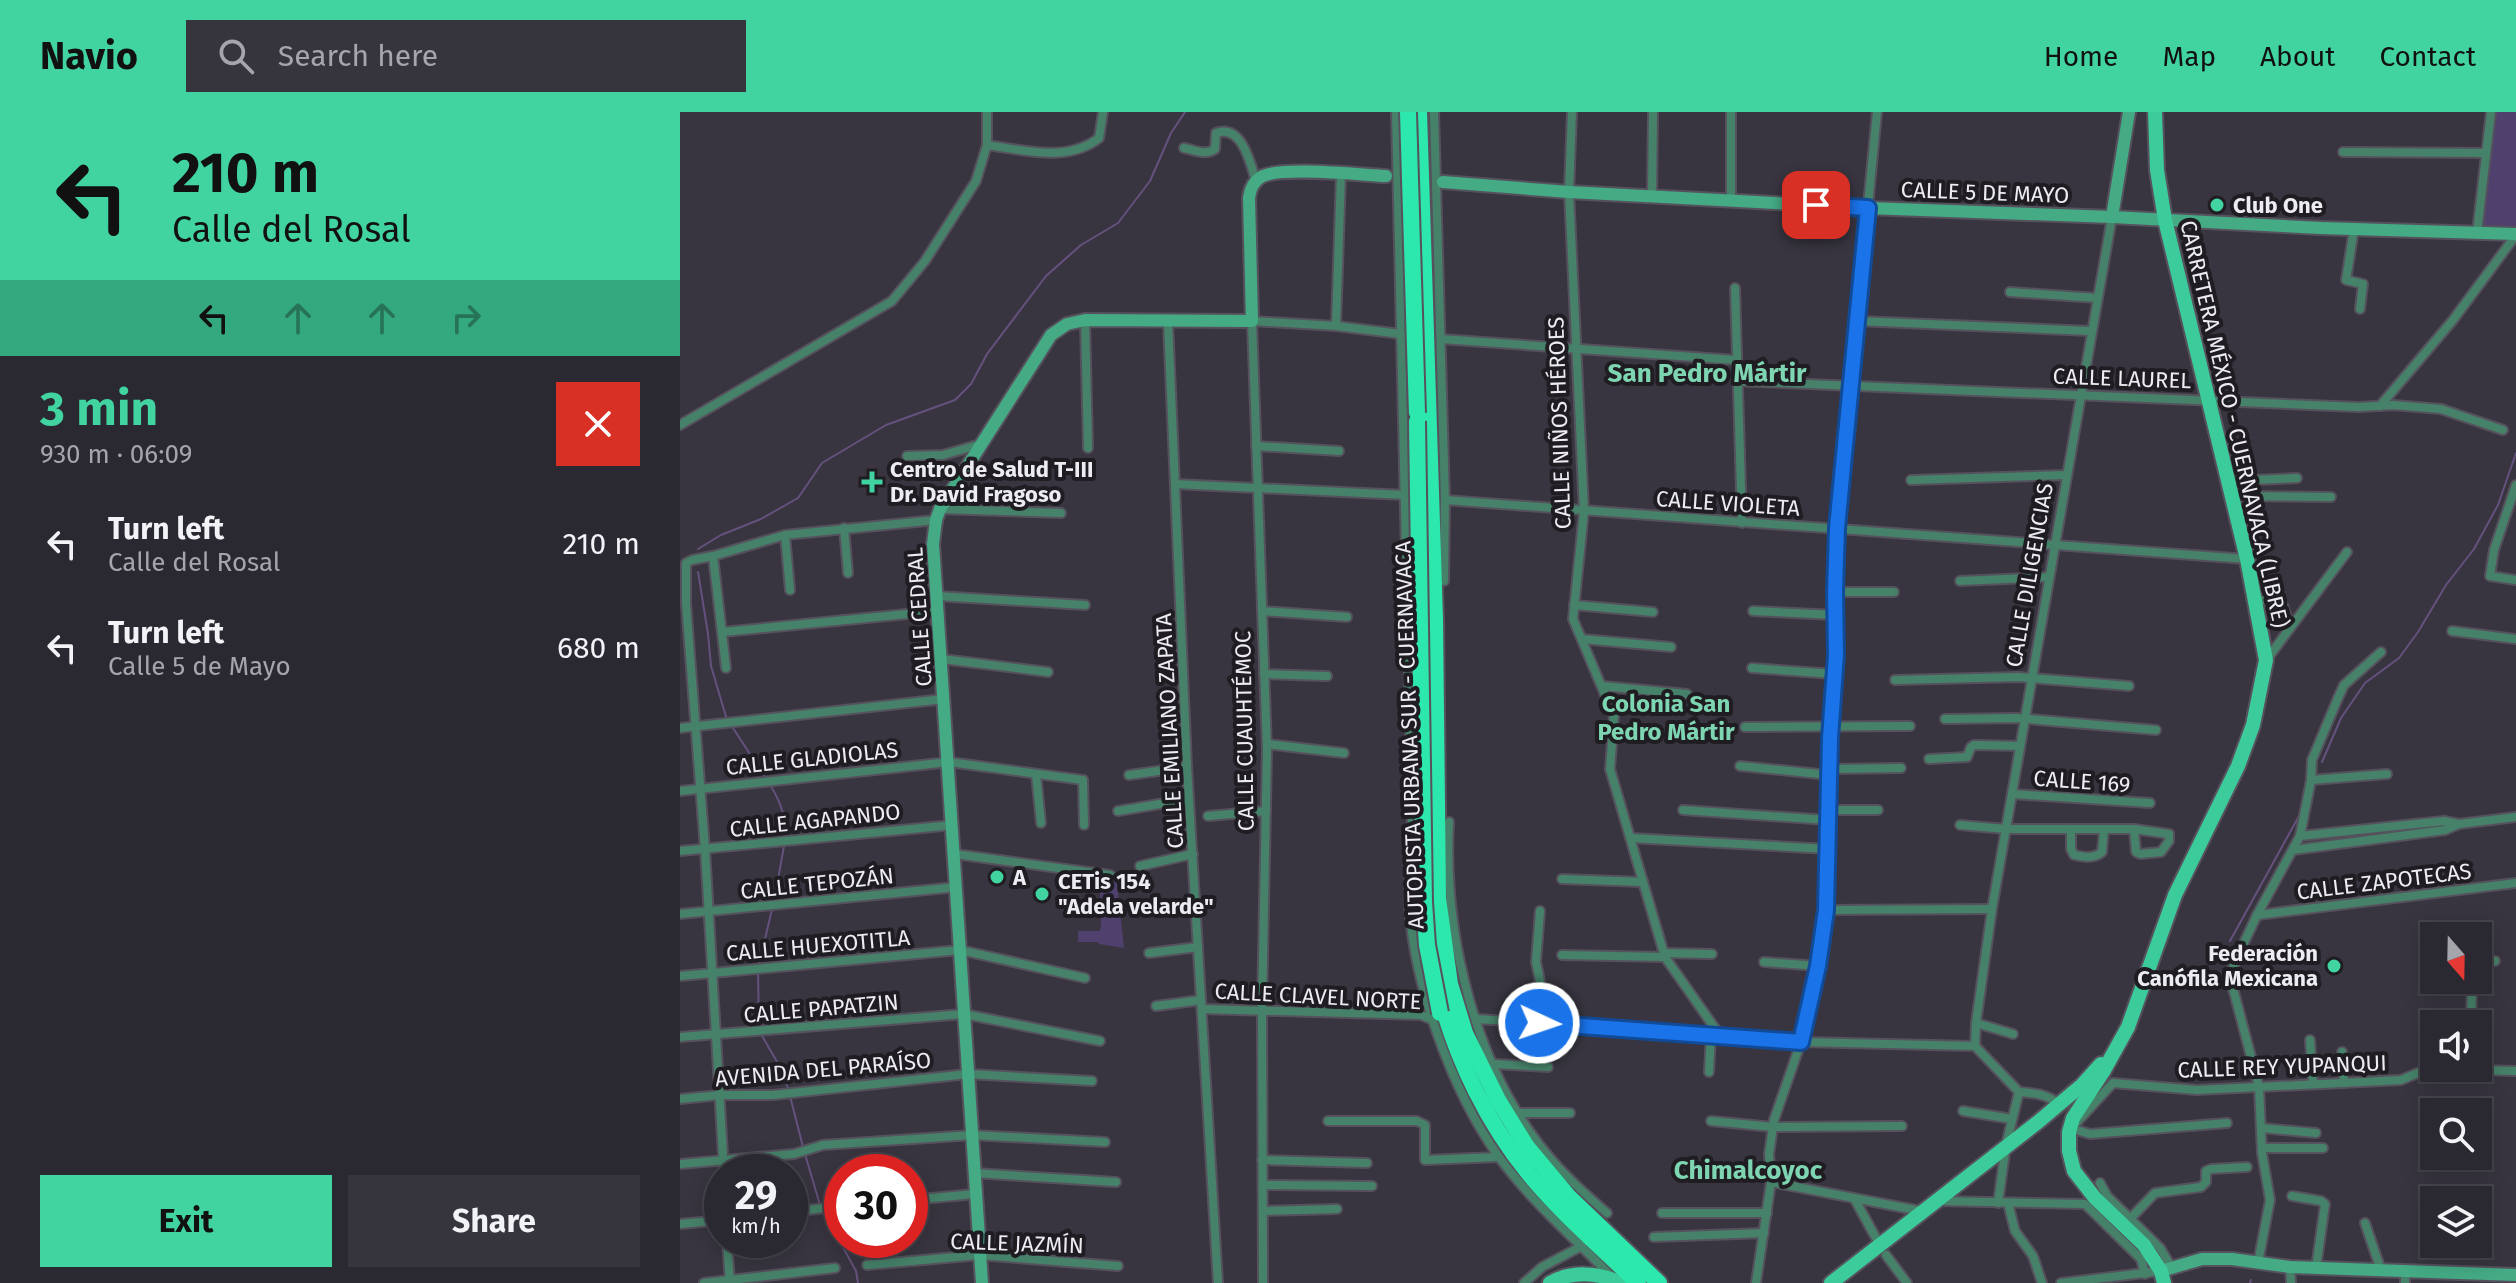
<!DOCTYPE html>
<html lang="en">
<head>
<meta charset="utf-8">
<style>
	:root { --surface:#2a2830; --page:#36343c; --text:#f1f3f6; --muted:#a5a6ab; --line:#46444c; --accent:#41d4a1 }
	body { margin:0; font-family:"Fira Sans",sans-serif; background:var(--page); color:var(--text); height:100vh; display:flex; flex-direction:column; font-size:30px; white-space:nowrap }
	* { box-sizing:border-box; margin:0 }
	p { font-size:26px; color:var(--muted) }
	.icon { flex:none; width:44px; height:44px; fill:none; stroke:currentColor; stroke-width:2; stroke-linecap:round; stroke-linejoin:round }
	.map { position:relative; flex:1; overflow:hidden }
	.side { display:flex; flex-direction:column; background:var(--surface); width:680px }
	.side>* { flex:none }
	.top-card { background:#41d4a1; color:#111; overflow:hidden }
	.needle { width:52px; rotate:160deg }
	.controls { position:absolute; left:1740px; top:810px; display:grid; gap:16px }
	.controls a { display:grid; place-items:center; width:72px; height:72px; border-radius:0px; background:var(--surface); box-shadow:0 4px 20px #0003,0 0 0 2px var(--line); font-size:40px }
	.speed { position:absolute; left:24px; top:1042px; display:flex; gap:16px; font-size:40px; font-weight:700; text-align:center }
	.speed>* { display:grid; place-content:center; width:104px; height:104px; border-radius:50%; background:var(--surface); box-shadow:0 4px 20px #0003,0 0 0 2px var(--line); line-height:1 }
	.speed small { font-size:20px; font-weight:400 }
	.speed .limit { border:12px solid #d22; background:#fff; color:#111 }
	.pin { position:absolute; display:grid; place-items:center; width:68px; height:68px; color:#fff; margin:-34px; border-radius:16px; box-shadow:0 4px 12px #0006 }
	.me { position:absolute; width:88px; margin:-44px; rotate:93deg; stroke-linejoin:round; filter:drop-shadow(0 0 6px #0008) }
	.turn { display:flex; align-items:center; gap:28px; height:168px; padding:0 40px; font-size:36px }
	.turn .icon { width:104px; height:104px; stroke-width:2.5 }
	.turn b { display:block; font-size:56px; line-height:68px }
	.lanes { display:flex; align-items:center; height:76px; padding:0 40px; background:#0003; justify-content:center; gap:40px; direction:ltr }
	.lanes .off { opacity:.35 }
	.round { display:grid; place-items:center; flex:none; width:84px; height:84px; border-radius:0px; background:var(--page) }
	.head { display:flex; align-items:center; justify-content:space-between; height:136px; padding:0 40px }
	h1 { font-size:48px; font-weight:700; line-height:60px; color:var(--accent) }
	.action { display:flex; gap:16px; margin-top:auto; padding:16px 40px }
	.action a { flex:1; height:92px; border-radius:0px; background:var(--accent); color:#111; font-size:32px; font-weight:700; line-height:92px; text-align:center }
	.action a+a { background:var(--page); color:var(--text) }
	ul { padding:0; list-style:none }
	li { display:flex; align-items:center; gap:24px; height:104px; padding:0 40px }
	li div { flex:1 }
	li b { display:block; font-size:30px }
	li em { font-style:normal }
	header { display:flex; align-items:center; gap:48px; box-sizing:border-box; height:112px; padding:0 40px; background:var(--accent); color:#111 }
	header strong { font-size:38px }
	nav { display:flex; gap:44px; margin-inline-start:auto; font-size:28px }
	.search { width:560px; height:72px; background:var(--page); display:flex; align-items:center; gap:20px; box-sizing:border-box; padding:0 28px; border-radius:0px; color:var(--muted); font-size:30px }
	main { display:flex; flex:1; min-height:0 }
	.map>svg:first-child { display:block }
	.green { fill:#50406e }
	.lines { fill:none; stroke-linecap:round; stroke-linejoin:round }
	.stream { stroke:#65517d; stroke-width:2 }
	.street-casing { stroke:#55525d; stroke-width:12 }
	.secondary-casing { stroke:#55525d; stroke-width:16 }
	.primary-casing { stroke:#55525d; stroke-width:18 }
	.highway-casing { stroke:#55525d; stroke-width:20 }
	.street { stroke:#468269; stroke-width:8 }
	.secondary { stroke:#44ab85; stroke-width:12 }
	.primary { stroke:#3ccb9a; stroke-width:14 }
	.highway { stroke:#2ce8ad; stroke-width:16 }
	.highway-bridge-casing { stroke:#55525d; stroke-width:20; stroke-linecap:butt }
	.highway-bridge { stroke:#2ce8ad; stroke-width:16 }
	.route-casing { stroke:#114b97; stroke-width:20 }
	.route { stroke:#1a73e8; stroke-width:14 }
	.poi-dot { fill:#41d4a1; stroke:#1f1d22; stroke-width:3 }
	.labels { text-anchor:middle; stroke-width:8; stroke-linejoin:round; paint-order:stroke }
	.street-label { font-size:22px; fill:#eeecf3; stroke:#1f1d22 }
	.poi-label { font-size:22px; font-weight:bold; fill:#eeecf3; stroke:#1f1d22; text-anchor:start }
	.neighbourhood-label { font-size:24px; font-weight:bold; fill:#7ed5b1; stroke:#1f1d22 }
	.quarter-label { font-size:26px; font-weight:bold; fill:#7ed5b1; stroke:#1f1d22 }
</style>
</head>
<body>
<header>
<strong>Navio</strong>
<div class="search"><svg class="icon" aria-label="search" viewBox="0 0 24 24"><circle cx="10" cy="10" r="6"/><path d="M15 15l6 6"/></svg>Search here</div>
<nav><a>Home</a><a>Map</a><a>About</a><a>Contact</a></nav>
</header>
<main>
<section class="side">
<div class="top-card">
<div class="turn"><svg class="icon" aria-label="left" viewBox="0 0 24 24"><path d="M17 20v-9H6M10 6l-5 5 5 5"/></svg><div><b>210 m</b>Calle del Rosal</div></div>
<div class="lanes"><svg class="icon" aria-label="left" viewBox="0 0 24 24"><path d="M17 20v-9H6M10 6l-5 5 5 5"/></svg><svg class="icon off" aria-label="ahead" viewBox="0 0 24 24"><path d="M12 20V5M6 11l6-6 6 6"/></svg><svg class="icon off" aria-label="ahead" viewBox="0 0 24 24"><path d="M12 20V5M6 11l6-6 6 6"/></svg><svg class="icon off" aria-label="right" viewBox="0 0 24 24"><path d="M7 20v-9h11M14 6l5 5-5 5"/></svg></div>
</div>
<div class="head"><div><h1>3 min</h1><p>930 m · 06:09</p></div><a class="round" style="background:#d93025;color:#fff"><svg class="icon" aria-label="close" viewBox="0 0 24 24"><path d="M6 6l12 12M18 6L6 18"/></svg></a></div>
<ul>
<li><svg class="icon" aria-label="left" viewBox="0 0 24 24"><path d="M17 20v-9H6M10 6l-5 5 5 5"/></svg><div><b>Turn left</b><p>Calle del Rosal</p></div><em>210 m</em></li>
<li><svg class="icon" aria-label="left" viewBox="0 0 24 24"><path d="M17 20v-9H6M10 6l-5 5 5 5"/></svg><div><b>Turn left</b><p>Calle 5 de Mayo</p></div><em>680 m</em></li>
</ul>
<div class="action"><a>Exit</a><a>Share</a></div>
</section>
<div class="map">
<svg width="1836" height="1171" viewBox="0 0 1836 1171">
	<rect width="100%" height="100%" fill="#383540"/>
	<g class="green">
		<polygon points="1813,0 1836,0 1836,115 1800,113"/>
		<polygon points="398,763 437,770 444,836 419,832 418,830 398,830 398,819 419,819 421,816 420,780 398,779"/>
	</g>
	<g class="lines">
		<g class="stream">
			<polyline points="18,437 41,423 81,407 118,386 142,351 179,329 206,313 275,288 291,272 307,242 366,164 401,133 438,111 470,69 491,21 505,0"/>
			<polyline points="18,460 28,522 31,554 47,608"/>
			<polyline points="51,613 87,668"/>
			<polyline points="1642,650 1661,606 1685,571 1719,546 1738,520 1766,473 1794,437 1818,393 1836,341"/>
			<path d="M 90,673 C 100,688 108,710 105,727"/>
			<polyline points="94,790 104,734"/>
			<polyline points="1550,829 1619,704"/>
			<polyline points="79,853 92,797"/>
			<polyline points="78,859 79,916"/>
			<polyline points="81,922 104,962 108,977"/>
			<polyline points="110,984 123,1035"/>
			<polyline points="125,1042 140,1093"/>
			<polyline points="143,1099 176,1159 178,1171"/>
			<polyline points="1570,1171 1571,1168"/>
		</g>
		<defs>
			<g id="street">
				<path d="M 716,0 L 732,705 C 732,731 729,758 729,784 C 731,866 771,978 819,1045 C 851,1089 893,1125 931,1164"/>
				<polyline points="754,0 765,388 764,469"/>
				<polyline points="892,0 889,80 904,399 893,507 934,604 930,657 985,845 1039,922"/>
				<polyline points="1051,0 1051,88"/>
				<path d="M 307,33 C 344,38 387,51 419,26 L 423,0"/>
				<path d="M 504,36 C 515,38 525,44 535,37 L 536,21 C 562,12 570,50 576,69"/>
				<polyline points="1663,40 1806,41"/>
				<polyline points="972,84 973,0"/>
				<polyline points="1674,117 1666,168 1683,172 1680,197"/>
				<polyline points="1797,121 1811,0"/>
				<polyline points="1055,176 1062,411"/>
				<polyline points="1330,180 1417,186"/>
				<polyline points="405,208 408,336"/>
				<polyline points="1177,209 1411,219"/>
				<polyline points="488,210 507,655 538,1171"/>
				<polyline points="656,214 661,62"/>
				<polyline points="761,227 1056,248"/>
				<polyline points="1056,269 1679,295 1713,293 1761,297 1823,318"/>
				<polyline points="1700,294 1773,208 1836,123"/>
				<polyline points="0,313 212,189 245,149 296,69 307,33 307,0"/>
				<polyline points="576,334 659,339"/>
				<polyline points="227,344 263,343 301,332"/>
				<polyline points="1231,368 1386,363"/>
				<polyline points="1549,369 1617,366"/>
				<polyline points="495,372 725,383"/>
				<polyline points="1836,373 1814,438 1810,464 1836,468"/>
				<polyline points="1552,384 1651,385"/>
				<polyline points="765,388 1567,447"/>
				<polyline points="260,397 381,401"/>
				<polyline points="164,416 168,461"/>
				<polyline points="105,423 110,478"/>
				<polyline points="33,444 46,556"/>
				<polyline points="1280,469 1369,465"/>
				<polyline points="1155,480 1214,480"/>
				<polyline points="257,484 405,493"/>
				<polyline points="1576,488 1599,489 1603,493 1610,516"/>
				<polyline points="894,493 973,500"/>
				<polyline points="582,499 667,505"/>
				<polyline points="1073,499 1156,503"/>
				<polyline points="1772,519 1836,527"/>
				<polyline points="42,520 258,499"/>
				<polyline points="902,527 991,535"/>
				<polyline points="262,547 368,560"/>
				<polyline points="1587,547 1667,440"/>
				<polyline points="1072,556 1154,562"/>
				<polyline points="584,562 647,564"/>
				<polyline points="1215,568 1338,565 1449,574"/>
				<polyline points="922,574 1007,582"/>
				<polyline points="1265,607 1336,606 1476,618"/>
				<polyline points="1065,615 1230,614"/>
				<polyline points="0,616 264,587"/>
				<polyline points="587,632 664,641"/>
				<polyline points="1249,647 1287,645 1291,635 1294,633 1340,634"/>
				<polyline points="1060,654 1149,663"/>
				<polyline points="1149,657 1221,656"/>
				<polyline points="356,662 361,711"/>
				<polyline points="449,663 507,655"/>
				<polyline points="1631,668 1707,662"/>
				<polyline points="0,679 269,650 403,668 404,713"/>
				<polyline points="1332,682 1470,691"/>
				<polyline points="1003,698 1148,708"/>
				<polyline points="1148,698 1198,698"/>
				<polyline points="438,699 509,687"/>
				<polyline points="528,704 586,699"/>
				<path d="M 769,710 C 763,823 795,958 870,1046 C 888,1067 907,1084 927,1101"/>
				<polyline points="1280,713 1326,717 1454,717 1489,722 1489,729 1481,740 1460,742 1456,740 1454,717"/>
				<path d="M 1391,717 L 1391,737 L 1394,743 C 1403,745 1414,747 1422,740 L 1424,717"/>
				<polyline points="1620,724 1764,709 1779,712 1836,705"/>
				<polyline points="951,726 1147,737"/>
				<polyline points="1613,738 1765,718 1779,712"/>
				<polyline points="0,739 273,713"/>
				<polyline points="275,742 430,763"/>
				<polyline points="460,754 513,742"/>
				<polyline points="882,767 963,770"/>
				<polyline points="1146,798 1312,797"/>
				<polyline points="0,802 277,775"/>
				<polyline points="1577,803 1836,771"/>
				<polyline points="469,841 518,835"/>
				<polyline points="984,841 1032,842"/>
				<polyline points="882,843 985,845"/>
				<polyline points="1084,850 1138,854"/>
				<polyline points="1798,850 1815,849"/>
				<polyline points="0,864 280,838 405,866"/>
				<polyline points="476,894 521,888"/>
				<polyline points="522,897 741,903 753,908"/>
				<path d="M 796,907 L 1039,922 L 1121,930 L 1295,934 L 1339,980 C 1355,981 1366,982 1379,992"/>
				<polyline points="859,911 860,869 856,850 860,799"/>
				<polyline points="1296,911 1333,922"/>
				<polyline points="1791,912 1792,868"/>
				<polyline points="0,925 284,902 420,929"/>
				<polyline points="1630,928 1633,972"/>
				<polyline points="1295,934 1296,911 1312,797 1432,105"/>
				<polyline points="1662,940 1664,971"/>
				<polyline points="814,952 868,955"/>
				<polyline points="1029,960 1031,922"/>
				<polyline points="0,987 40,983 93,983 288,962 412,969"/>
				<polyline points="1283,999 1332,1007"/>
				<polyline points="839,1001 890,1001"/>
				<polyline points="648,1009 737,1009 745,1013 745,1048 819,1045"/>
				<polyline points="1031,1009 1093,1015 1222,1014"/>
				<polyline points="1397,1010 1433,971 1517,978 1721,968 1747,957 1836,959"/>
				<polyline points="1581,1016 1636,1021"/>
				<polyline points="1393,1017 1410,1022 1547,1011"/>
				<polyline points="1582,1036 1643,1036"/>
				<polyline points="582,1048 687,1051"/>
				<polyline points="0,1052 114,1042 143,1033 293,1023 425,1030"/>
				<polyline points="44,1060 25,737 6,491 6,451 12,448 33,444 105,423 256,408"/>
				<polyline points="294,1061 436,1070"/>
				<polyline points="1091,1070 1241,1099"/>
				<polyline points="1420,1071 1427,1084 1480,1136 1492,1156"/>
				<polyline points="583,1073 692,1074"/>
				<polyline points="1612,1084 1641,1089 1645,1092 1636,1156"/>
				<polyline points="1174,1086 1196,1126"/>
				<polyline points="230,1088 295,1082"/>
				<polyline points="1260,1089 1405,1092 1461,1147 1465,1162"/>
				<polyline points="1318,1091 1326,1033 1339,980"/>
				<polyline points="1328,1091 1335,1119 1353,1144 1362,1171"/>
				<polyline points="583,1099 657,1097"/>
				<polyline points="110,1100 162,1094"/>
				<polyline points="982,1101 1087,1101"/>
				<polyline points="1685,1111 1701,1158"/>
				<polyline points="0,1112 42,1108"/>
				<polyline points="1444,1113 1475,1081 1521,1075 1526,1070 1526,1059 1531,1057 1567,1055"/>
				<polyline points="974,1125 1084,1121"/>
				<polyline points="47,1128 50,1171"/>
				<polyline points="1206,1143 1227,1171"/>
				<polyline points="1578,1151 1590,1088 1582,1041 1579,975 1550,865 1555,850 1577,803 1620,724 1631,668 1632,648 1658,586 1664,573 1701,540"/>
				<polyline points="187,1153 299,1143 438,1154"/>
				<polyline points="1610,1155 1611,1171"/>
				<polyline points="24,1171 155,1156"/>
				<polyline points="583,1171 582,898 587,638 572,209 656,214 721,222"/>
				<polyline points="844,1171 862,1155 902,1134"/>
				<polyline points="1076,1171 1091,1070 1089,1042 1094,1008 1121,930 1133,884 1146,798 1150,626 1156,543 1157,416 1197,0"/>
				<polyline points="1381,1171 1481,1159"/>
				<polyline points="1725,1171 1725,1158"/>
			</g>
			<g id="secondary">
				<polyline points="763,70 889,80 1188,96 1432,105 1641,116 1836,122"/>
				<polyline points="1432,105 1449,0"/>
				<polyline points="1481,1159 1522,1147 1552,1147 1610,1155 1836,1163"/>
				<path d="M 302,1171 L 253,432 L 256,408 L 260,397 L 371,223 L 387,212 L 405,208 L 572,209 L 569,86 C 570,77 573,70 581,65 C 599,54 682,63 706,64"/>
			</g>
			<g id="primary">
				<polyline points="1475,0 1477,58 1485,108 1567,447 1586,548 1573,613 1558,654 1495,783 1448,915 1423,960 1393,1006 1389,1020 1389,1039 1394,1059 1415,1086 1464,1133 1481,1159 1484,1171"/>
				<path d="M 870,1171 C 890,1159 919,1160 940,1171"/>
				<polyline points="1151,1171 1358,1010 1402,973 1421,952"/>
			</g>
			<g id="highway">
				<polyline points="739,0 755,507 758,786 770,872 785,921 818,988 847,1035 888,1084 979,1171"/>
				<path d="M 761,888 C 778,950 808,1012 849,1062 C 882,1102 921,1135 958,1171"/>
			</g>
		</defs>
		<use href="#street" class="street-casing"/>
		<use href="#secondary" class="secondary-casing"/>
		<use href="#primary" class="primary-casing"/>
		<use href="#highway" class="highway-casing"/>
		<use href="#street" class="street"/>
		<use href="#secondary" class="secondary"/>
		<use href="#primary" class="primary"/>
		<use href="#highway" class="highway"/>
		<defs>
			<g id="highway-bridge">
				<polyline points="728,0 737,301"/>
				<polyline points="737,309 744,790 747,833 760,901"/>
			</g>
		</defs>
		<use href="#highway-bridge" class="highway-bridge-casing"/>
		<use href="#highway-bridge" class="highway-bridge"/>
	</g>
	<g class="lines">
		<defs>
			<polyline id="route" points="859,911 1121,930 1138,854 1146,798 1150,626 1156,543 1155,480 1157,416 1188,96 1136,93"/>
		</defs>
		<use href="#route" class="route-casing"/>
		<use href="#route" class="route"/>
	</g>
	<g class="poi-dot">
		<circle cx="1537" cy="93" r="8"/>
		<path d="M188 358h8v8h8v8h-8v8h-8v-8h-8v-8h8z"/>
		<circle cx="317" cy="765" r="8"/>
		<circle cx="362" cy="782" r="8"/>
		<circle cx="1654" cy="854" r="8"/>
	</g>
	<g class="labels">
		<g class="street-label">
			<text transform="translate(1305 80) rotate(2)" y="8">CALLE 5 DE MAYO</text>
			<text transform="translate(1442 266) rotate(2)" y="8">CALLE LAUREL</text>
			<text transform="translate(879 311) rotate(-92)" y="8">CALLE NIÑOS HÉROES</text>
			<text transform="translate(1555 312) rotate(77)" y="8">CARRETERA MÉXICO - CUERNAVACA (LIBRE)</text>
			<text transform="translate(1048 391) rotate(4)" y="8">CALLE VIOLETA</text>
			<text transform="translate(1349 463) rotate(-80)" y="8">CALLE DILIGENCIAS</text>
			<text transform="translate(239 505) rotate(-94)" y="8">CALLE CEDRAL</text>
			<text transform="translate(489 619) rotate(-93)" y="8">CALLE EMILIANO ZAPATA</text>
			<text transform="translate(564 619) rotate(-91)" y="8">CALLE CUAUHTÉMOC</text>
			<text transform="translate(729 623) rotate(-92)" y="8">AUTOPISTA URBANA SUR - CUERNAVACA</text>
			<text transform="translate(132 646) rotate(-6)" y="8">CALLE GLADIOLAS</text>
			<text transform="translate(1402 669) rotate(4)" y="8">CALLE 169</text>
			<text transform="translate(135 708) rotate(-6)" y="8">CALLE AGAPANDO</text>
			<text transform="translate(1704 769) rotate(-7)" y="8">CALLE ZAPOTECAS</text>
			<text transform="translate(137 771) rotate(-6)" y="8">CALLE TEPOZÁN</text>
			<text transform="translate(138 833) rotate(-5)" y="8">CALLE HUEXOTITLA</text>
			<text transform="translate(638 884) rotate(3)" y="8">CALLE CLAVEL NORTE</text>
			<text transform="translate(141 896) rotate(-5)" y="8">CALLE PAPATZIN</text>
			<text transform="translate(1602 954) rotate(-2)" y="8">CALLE REY YUPANQUI</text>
			<text transform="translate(143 957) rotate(-5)" y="8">AVENIDA DEL PARAÍSO</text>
			<text transform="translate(337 1131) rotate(2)" y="8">CALLE JAZMÍN</text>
		</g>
		<g class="poi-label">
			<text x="1553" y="101">Club One</text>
			<text x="210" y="365">Centro de Salud T-III<tspan x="210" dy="25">Dr. David Fragoso</tspan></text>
			<text x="333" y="773">A</text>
			<text x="378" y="777">CETis 154<tspan x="378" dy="25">"Adela velarde"</tspan></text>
			<text x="1638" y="849" text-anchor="end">Federación<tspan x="1638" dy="25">Canófila Mexicana</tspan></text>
		</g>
		<g class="neighbourhood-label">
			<text x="986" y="600">Colonia San<tspan x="986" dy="28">Pedro Mártir</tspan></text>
		</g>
		<g class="quarter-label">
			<text x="1027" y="270">San Pedro Mártir</text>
			<text x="1068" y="1067">Chimalcoyoc</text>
		</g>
	</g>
</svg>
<div class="controls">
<a><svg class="needle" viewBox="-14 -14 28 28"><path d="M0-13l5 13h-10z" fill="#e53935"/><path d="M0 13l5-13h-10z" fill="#a5a6ab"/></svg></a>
<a><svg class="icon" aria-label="sound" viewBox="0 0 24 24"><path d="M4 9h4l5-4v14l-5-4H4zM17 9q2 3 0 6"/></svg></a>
<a><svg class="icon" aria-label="search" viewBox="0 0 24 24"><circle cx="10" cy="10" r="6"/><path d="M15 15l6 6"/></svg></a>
<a><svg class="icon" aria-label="layers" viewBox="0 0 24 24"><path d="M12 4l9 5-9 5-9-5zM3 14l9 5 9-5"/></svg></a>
</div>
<div class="speed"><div>29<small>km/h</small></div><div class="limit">30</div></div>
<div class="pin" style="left:1136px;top:93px;background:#d93025"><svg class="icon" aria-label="arrive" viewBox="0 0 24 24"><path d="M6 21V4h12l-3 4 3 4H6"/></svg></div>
<svg class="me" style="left:859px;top:911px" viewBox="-20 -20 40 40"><circle r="17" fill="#1a73e8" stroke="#fff" stroke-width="3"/><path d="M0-11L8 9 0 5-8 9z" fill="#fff"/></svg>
</div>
</main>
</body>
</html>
